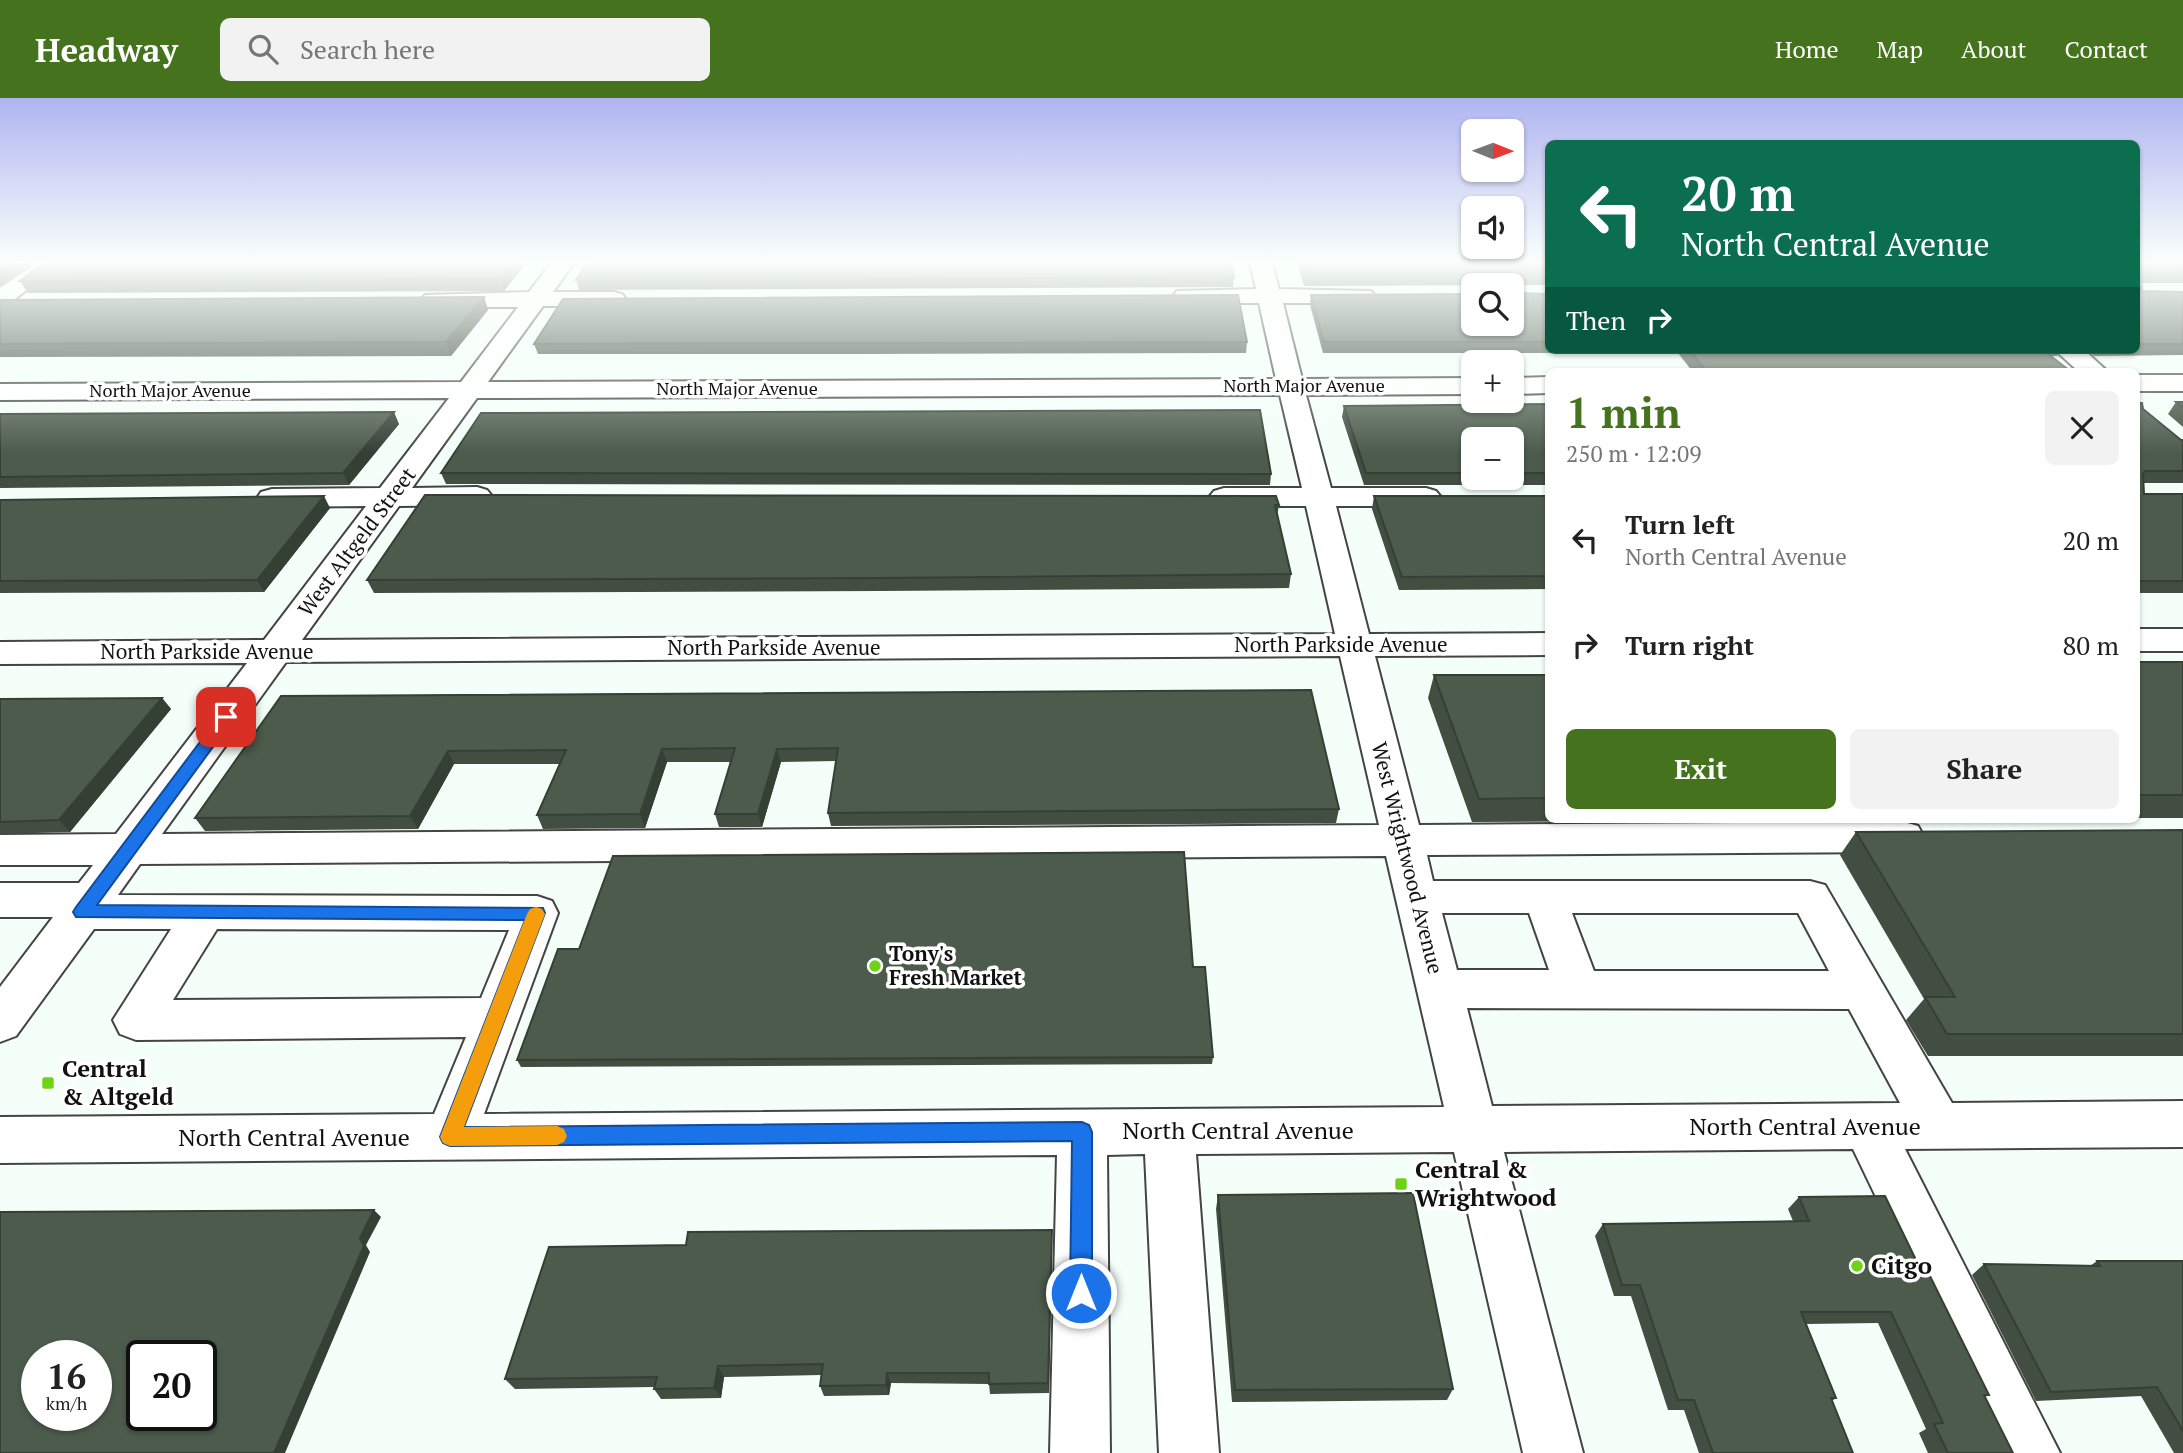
<!DOCTYPE html>
<html lang="en">
<head>
<meta charset="utf-8">
<style>
	:root { --surface:#fff; --page:#f2f2f2; --text:#222; --muted:#767676; --accent:#44721d }
	body { margin:0; font-family:"PT Serif",serif; background:var(--page); color:var(--text); height:100vh; display:flex; flex-direction:column; font-size:26px; white-space:nowrap }
	* { box-sizing:border-box; margin:0 }
	p { font-size:23px; color:var(--muted) }
	.icon { flex:none; width:38px; height:38px; fill:none; stroke:currentColor; stroke-width:2; stroke-linecap:round; stroke-linejoin:round }
	.map { position:relative; flex:1; overflow:hidden }
	.sheet { position:absolute; left:1545px; top:270px; width:595px; height:455px; display:flex; flex-direction:column; background:var(--surface); border-radius:10px; box-shadow:0 2px 5px #0004 }
	.sheet>* { flex:none }
	.guide { position:absolute; left:1545px; top:42px; width:595px; height:214px; border-radius:10px; box-shadow:0 2px 5px #0004; background:#0b6e4f; color:#fff; overflow:hidden }
	.needle { width:46px; rotate:91deg }
	.tools { position:absolute; left:1461px; top:21px; display:grid; gap:14px }
	.tools a { display:grid; place-items:center; width:63px; height:63px; border-radius:10px; background:var(--surface); box-shadow:0 2px 5px #0004; font-size:35px }
	.speed { position:absolute; left:21px; top:1242px; display:flex; gap:14px; font-size:35px; font-weight:700; text-align:center }
	.speed>* { display:grid; place-content:center; width:91px; height:91px; border-radius:50%; background:var(--surface); box-shadow:0 2px 5px #0004; line-height:1 }
	.speed small { font-size:18px; font-weight:400 }
	.speed .limit { border:4px solid #111; border-radius:10px; background:#fff; color:#111 }
	.pin { position:absolute; display:grid; place-items:center; width:60px; height:60px; color:#fff; margin:-30px; border-radius:14px; box-shadow:0 4px 10px #0006 }
	.me { position:absolute; width:77px; margin:-38px; rotate:0deg; stroke-linejoin:round; filter:drop-shadow(0 0 5px #0008) }
	.turn { display:flex; align-items:center; gap:24px; height:147px; padding:0 21px; font-size:32px }
	.turn .icon { width:91px; height:91px; stroke-width:2.5 }
	.turn b { display:block; font-size:49px; line-height:60px }
	.then { display:flex; align-items:center; height:66px; padding:0 21px; background:#0003; gap:14px; font-size:26px }
	.round { display:grid; place-items:center; flex:none; width:74px; height:74px; border-radius:10px; background:var(--page) }
	.overview { display:flex; align-items:center; justify-content:space-between; height:119px; padding:0 21px }
	h1 { font-size:42px; font-weight:600; line-height:52px; color:var(--accent) }
	.action { display:flex; gap:14px; margin-top:auto; padding:14px 21px }
	.action a { flex:1; height:80px; border-radius:10px; background:var(--accent); color:#fff; font-size:28px; font-weight:600; line-height:80px; text-align:center }
	.action a+a { background:var(--page); color:var(--text) }
	ul { padding:0; list-style:none }
	li { display:flex; align-items:center; gap:21px; height:105px; padding:0 21px }
	li div { flex:1 }
	li b { display:block; font-size:26px }
	li em { font-style:normal }
	header { display:flex; align-items:center; gap:42px; box-sizing:border-box; height:98px; padding:0 35px; background:var(--accent); color:#fff }
	header strong { font-size:33px }
	nav { display:flex; gap:38px; margin-inline-start:auto; font-size:24px }
	.search { width:490px; height:63px; background:var(--page); display:flex; align-items:center; gap:18px; box-sizing:border-box; padding:0 24px; border-radius:10px; color:var(--muted); font-size:26px }
	.map>svg:first-child { display:block }
	.lines { fill:none; stroke-linecap:round; stroke-linejoin:round }
	.minor-casing { stroke:#444; stroke-width:4 }
	.minor { fill:#fff; fill-rule:evenodd }
	.wall { fill:#414e41; fill-rule:evenodd }
	.shaded-wall { fill:#354035 }
	.building { fill:#4c5b4c; stroke:#354035; stroke-width:2; fill-rule:evenodd }
	.route { fill:#1a73e8; stroke:#114b97; stroke-width:2 }
	.slow { fill:#f59e0b }
	.poi-dot { fill:#6ed317; stroke:#fff; stroke-width:2.5 }
	.labels { text-anchor:middle; stroke-width:7; stroke-linejoin:round; paint-order:stroke }
	.far-street-label { font-size:18px; fill:#111; stroke:#fff }
	.street-label { font-size:21px; fill:#111; stroke:#fff }
	.poi-label { font-size:21px; font-weight:bold; fill:#111; stroke:#fff; text-anchor:start }
	.near-poi-label { font-size:24px; font-weight:bold; fill:#111; stroke:#fff; text-anchor:start }
	.near-street-label { font-size:24px; fill:#111; stroke:#fff }
</style>
</head>
<body>
<header>
<strong>Headway</strong>
<div class="search"><svg class="icon" aria-label="search" viewBox="0 0 24 24"><circle cx="10" cy="10" r="6"/><path d="M15 15l6 6"/></svg>Search here</div>
<nav><a>Home</a><a>Map</a><a>About</a><a>Contact</a></nav>
</header>
<div class="map">
<svg width="2183" height="1355" viewBox="0 0 2183 1355">
	<rect width="100%" height="100%" fill="#f5fff9"/>
	<g class="lines">
		<defs>
			<g id="minor">
				<polygon points="37,165 63,165 8,206 0,208 0,190"/>
				<path d="M 551,165 L 574,165 L 553,194 L 614,194 L 622,196 L 626,201 L 622,206 L 614,208 L 543,208 L 488,284 L 1276,281 L 1259,205 L 1185,205 L 1177,203 L 1173,198 L 1177,193 L 1256,191 L 1250,165 L 1272,165 L 1279,191 L 1371,193 L 1375,198 L 1371,203 L 1363,205 L 1283,205 L 1302,281 L 1474,280 L 1474,296 L 1306,297 L 1331,390 L 1426,390 L 1436,393 L 1441,399 L 1436,405 L 1426,408 L 1336,408 L 1369,536 L 1549,535 L 1549,557 L 1375,558 L 1419,727 L 1904,724 L 1918,728 L 1924,739 L 1918,750 L 1904,754 L 1427,757 L 1433,783 L 1810,783 L 1825,787 L 1952,1005 L 2183,1003 L 2183,1049 L 1905,1051 L 2060,1355 L 1999,1355 L 1853,1051 L 1504,1054 L 1583,1355 L 1523,1355 L 1454,1054 L 1196,1056 L 1219,1355 L 1159,1355 L 1145,1056 L 1107,1057 L 1110,1355 L 1050,1355 L 1057,1057 L 0,1065 L 0,1019 L 434,1016 L 466,939 L 136,942 L 120,936 L 113,922 L 171,831 L 94,831 L 16,938 L 0,944 L 0,889 L 53,819 L 0,819 L 0,785 L 79,785 L 93,767 L 0,767 L 0,737 L 116,736 L 247,565 L 0,566 L 0,544 L 264,542 L 366,408 L 272,409 L 261,406 L 257,400 L 261,394 L 272,391 L 380,390 L 449,300 L 0,302 L 0,286 L 461,284 L 518,209 L 433,209 L 425,207 L 421,202 L 425,197 L 529,194 ZM 1280,297 L 1302,390 L 1224,390 L 1214,393 L 1209,399 L 1214,405 L 1224,408 L 1306,408 L 1335,536 L 302,542 L 399,408 L 477,407 L 487,404 L 492,398 L 487,392 L 477,389 L 412,390 L 477,300 ZM 1340,558 L 1379,727 L 162,736 L 286,564 ZM 1386,758 L 1444,1009 L 484,1016 L 558,815 L 552,803 L 537,798 L 118,797 L 140,766 ZM 1442,815 L 1529,815 L 1549,872 L 1457,872 ZM 1572,815 L 1798,815 L 1829,873 L 1594,873 ZM 217,831 L 509,832 L 481,900 L 173,902 ZM 1467,910 L 1849,911 L 1900,1005 L 1492,1008 Z"/>
				<polygon points="2055,252 2084,252 2107,273 2078,273"/>
				<rect x="2137" y="277" width="46" height="16"/>
				<polygon points="1549,279 1549,295 1512,296 1512,280"/>
				<rect x="2137" y="531" width="46" height="22"/>
			</g>
		</defs>
		<use href="#minor" class="minor-casing"/>
		<use href="#minor" class="minor"/>
	</g>
	<g class="wall">
		<polygon points="43,165 526,165 504,193 28,195 20,183"/>
		<polygon points="1297,165 1549,165 1549,187 1512,187 1513,195 1549,196 1549,252 2061,252 2057,258 2050,258 2070,273 1692,273 1678,255 1323,255 1310,207 1311,197 1474,226 1512,187 1304,188"/>
		<polygon points="2137,165 2183,165 2183,185 2141,185 2142,193 2183,194 2183,257 2094,258 2087,252 2137,252"/>
		<polygon points="1234,179 1233,189 579,192 576,182"/>
		<polygon points="484,199 488,212 451,258 0,259 0,202"/>
		<polygon points="1247,244 1246,255 856,256 538,256 534,246"/>
		<polygon points="2176,304 2183,304 2183,329 2168,316"/>
		<polygon points="2137,305 2181,342 2183,342 2183,385 2143,385 2144,396 2183,396 2183,495 2137,495"/>
		<path d="M 1549,306 L 1549,387 L 1364,387 L 1342,319 L 1344,308 ZM 1474,341 L 1512,341 L 1512,380 L 1474,380 Z"/>
		<polygon points="0,316 399,326 349,387 0,390"/>
		<polygon points="441,375 1271,376 1270,387 446,386"/>
		<polygon points="1374,398 1549,398 1549,491 1399,492 1372,411"/>
		<polygon points="0,402 330,410 264,494 0,495"/>
		<polygon points="1279,407 1277,418 1291,476 1289,490 881,493 374,495 367,482"/>
		<rect x="2137" y="564" width="46" height="156"/>
		<polygon points="1434,577 1549,577 1549,721 2027,721 1472,724 1428,600"/>
		<polygon points="702,595 1339,711 1336,725 831,728 828,715 836,663 781,664 762,729 719,729 715,716 731,664 667,664 645,730 543,731 537,717 560,666 454,666 418,731 205,733 195,720 281,598"/>
		<polygon points="162,600 171,611 70,734 0,736 0,601"/>
		<polygon points="2183,732 2183,958 1928,958 1906,922 1924,901 1840,757 1856,734"/>
		<polygon points="579,851 1193,869 1213,959 1212,966 521,969 517,962"/>
		<polygon points="1218,1097 1453,1291 1447,1302 1232,1304 1216,1111"/>
		<polygon points="1799,1099 1917,1164 1989,1297 1985,1299 2013,1355 1928,1355 1919,1335 1926,1331 1878,1225 1806,1226 1836,1300 1832,1303 1853,1355 1699,1355 1684,1312 1668,1312 1631,1198 1614,1198 1595,1138 1603,1126 1793,1123 1788,1111"/>
		<polygon points="1052,1132 1049,1295 990,1296 989,1286 891,1285 889,1297 824,1298 820,1288 821,1277 724,1279 721,1300 661,1301 654,1291 654,1289 515,1291 505,1281 686,1147"/>
		<polygon points="2097,1163 2183,1163 2183,1355 2174,1355 2141,1298 2036,1303 1972,1177 1984,1166 2090,1168"/>
	</g>
	<g class="shaded-wall">
		<polygon points="7,165 32,165 0,188 0,170"/>
		<polygon points="512,165 526,165 504,193 500,180"/>
		<polygon points="484,199 488,212 451,258 446,244"/>
		<polygon points="394,314 399,326 349,387 343,375"/>
		<polygon points="324,398 330,410 264,494 257,482"/>
		<polygon points="162,600 171,611 70,734 59,722"/>
		<polygon points="662,651 667,664 645,730 640,716"/>
		<polygon points="777,651 781,664 762,729 758,716"/>
		<polygon points="448,653 454,666 418,731 410,718"/>
		<polygon points="374,1112 381,1119 366,1147 370,1154 285,1355 274,1355 360,1140"/>
		<polygon points="1052,1132 1052,1143 1049,1295 1048,1285"/>
		<polygon points="718,1268 724,1279 721,1300 714,1290"/>
		<polygon points="887,1275 891,1285 889,1297 886,1287"/>
	</g>
	<g class="building">
		<polygon points="0,165 7,165 0,170"/>
		<polygon points="43,165 512,165 500,180 20,183"/>
		<polygon points="587,165 1231,165 1234,179 576,182"/>
		<polygon points="1302,165 1549,165 1549,177 1515,177 1512,179 1513,195 1549,196 1549,244 1324,244 1311,197 1474,196 1474,226 1512,226 1512,187 1479,187 1478,177 1306,177"/>
		<polygon points="2137,165 2183,165 2183,175 2144,175 2141,177 2142,193 2183,194 2183,246 2137,246"/>
		<polygon points="1238,197 1247,244 534,246 563,201"/>
		<polygon points="484,199 446,244 0,246 0,202"/>
		<polygon points="1689,252 2043,252 2070,273 1706,273"/>
		<polygon points="2176,304 2183,304 2183,310"/>
		<polygon points="2137,305 2142,305 2143,311 2181,342 2183,342 2183,373 2145,373 2143,376 2144,396 2183,396 2183,483 2137,483"/>
		<polygon points="1549,306 1549,375 1512,375 1512,341 1474,341 1474,375 1366,375 1344,308"/>
		<polygon points="1260,312 1271,376 441,375 481,315"/>
		<polygon points="394,314 343,375 0,379 0,316"/>
		<polygon points="425,397 1276,398 1279,407 1275,407 1291,476 879,480 367,482"/>
		<polygon points="324,398 257,482 0,483 0,402"/>
		<polygon points="1374,398 1549,398 1549,478 1402,479"/>
		<rect x="2137" y="564" width="46" height="133"/>
		<polygon points="1434,577 1549,577 1549,700 1479,701"/>
		<polygon points="1311,592 1339,711 828,715 838,650 777,651 758,716 715,716 735,650 662,651 640,716 537,717 566,652 448,653 410,718 195,720 281,598"/>
		<polygon points="162,600 59,722 0,724 0,601"/>
		<polygon points="2183,732 2183,936 1947,936 1925,899 1955,899 1856,734"/>
		<polygon points="1184,754 1193,869 1205,869 1213,959 517,962 558,851 579,851 613,758"/>
		<polygon points="1413,1095 1453,1291 1235,1292 1218,1097"/>
		<polygon points="1885,1098 1917,1164 1923,1164 1989,1297 1984,1297 2013,1355 1948,1355 1934,1326 1943,1325 1891,1214 1801,1214 1836,1300 1831,1300 1853,1355 1713,1355 1694,1302 1678,1302 1640,1187 1622,1187 1603,1126 1809,1123 1799,1099"/>
		<path d="M 374,1112 L 360,1140 L 364,1148 L 274,1355 L 0,1355 L 0,1114 ZM 37,1258 L 96,1258 L 96,1318 L 37,1318 ZM 142,1258 L 201,1258 L 201,1318 L 142,1318 Z"/>
		<polygon points="1052,1132 1048,1285 989,1286 989,1275 887,1275 886,1287 820,1288 823,1266 718,1268 714,1290 654,1291 657,1279 505,1281 549,1149 686,1147 688,1134"/>
		<polygon points="2097,1163 2183,1163 2183,1333 2157,1289 2051,1294 1984,1166 2100,1168"/>
	</g>
	<linearGradient id="sky" x2="0" y2="1"><stop stop-color="#afb4f0"/><stop offset="0.46" stop-color="#fafffc"/><stop offset="1" stop-color="#fafffc" stop-opacity="0"/></linearGradient>
	<rect width="2183" height="355" fill="url(#sky)"/>
	<polygon class="route" points="226,614 234,619 232,623 97,807 543,810 545,815 464,1029 1082,1024 1089,1027 1092,1034 1092,1195 1089,1203 1081,1206 1073,1203 1070,1195 1072,1043 450,1048 443,1045 440,1039 525,822 76,819 73,814 76,809 221,616"/>
	<polygon class="slow" points="536,809 542,811 545,816 464,1029 557,1028 564,1031 567,1038 564,1044 557,1047 450,1048 443,1045 440,1039 527,816 530,811"/>
	<g class="poi-dot">
		<circle cx="875" cy="868" r="7"/>
		<rect x="41" y="978" width="14" height="14" rx="3.5"/>
		<rect x="1394" y="1079" width="14" height="14" rx="3.5"/>
		<circle cx="1857" cy="1168" r="7"/>
	</g>
	<g class="labels">
		<g class="far-street-label">
			<text x="1304" y="294">North Major Avenue</text>
			<text x="737" y="297">North Major Avenue</text>
			<text x="170" y="299">North Major Avenue</text>
		</g>
		<g class="street-label">
			<text transform="translate(357 444) rotate(-53)" y="7">West Altgeld Street</text>
			<text x="1341" y="554">North Parkside Avenue</text>
			<text x="774" y="557">North Parkside Avenue</text>
			<text x="207" y="561">North Parkside Avenue</text>
			<text transform="translate(1407 760) rotate(76)" y="7">West Wrightwood Avenue</text>
		</g>
		<g class="poi-label">
			<text x="889" y="863">Tony's<tspan x="889" dy="24">Fresh Market</tspan></text>
		</g>
		<g class="near-poi-label">
			<text x="62" y="979">Central<tspan x="62" dy="28">&amp; Altgeld</tspan></text>
			<text x="1415" y="1080">Central &amp;<tspan x="1415" dy="28">Wrightwood</tspan></text>
			<text x="1871" y="1176">Citgo</text>
		</g>
		<g class="near-street-label">
			<text x="1805" y="1037">North Central Avenue</text>
			<text x="1238" y="1041">North Central Avenue</text>
			<text x="294" y="1048">North Central Avenue</text>
		</g>
	</g>
</svg>
<div class="tools">
<a><svg class="needle" viewBox="-14 -14 28 28"><path d="M0-13l5 13h-10z" fill="#e53935"/><path d="M0 13l5-13h-10z" fill="#767676"/></svg></a>
<a><svg class="icon" aria-label="sound" viewBox="0 0 24 24"><path d="M4 9h4l5-4v14l-5-4H4zM17 9q2 3 0 6"/></svg></a>
<a><svg class="icon" aria-label="search" viewBox="0 0 24 24"><circle cx="10" cy="10" r="6"/><path d="M15 15l6 6"/></svg></a>
<a>+</a>
<a>−</a>
</div>
<div class="speed"><div>16<small>km/h</small></div><div class="limit">20</div></div>
<div class="pin" style="left:226px;top:619px;background:#d93025"><svg class="icon" aria-label="arrive" viewBox="0 0 24 24"><path d="M6 21V4h12l-3 4 3 4H6"/></svg></div>
<svg class="me" style="left:1081px;top:1195px" viewBox="-20 -20 40 40"><circle r="17" fill="#1a73e8" stroke="#fff" stroke-width="3"/><path d="M0-11L8 9 0 5-8 9z" fill="#fff"/></svg>
<div class="guide">
<div class="turn"><svg class="icon" aria-label="left" viewBox="0 0 24 24"><path d="M17 20v-9H6M10 6l-5 5 5 5"/></svg><div><b>20 m</b>North Central Avenue</div></div>
<div class="then">Then<svg class="icon" aria-label="right" viewBox="0 0 24 24"><path d="M7 20v-9h11M14 6l5 5-5 5"/></svg></div>
</div>
<section class="sheet">
<div class="overview"><div><h1>1 min</h1><p>250 m · 12:09</p></div><a class="round"><svg class="icon" aria-label="close" viewBox="0 0 24 24"><path d="M6 6l12 12M18 6L6 18"/></svg></a></div>
<ul>
<li><svg class="icon" aria-label="left" viewBox="0 0 24 24"><path d="M17 20v-9H6M10 6l-5 5 5 5"/></svg><div><b>Turn left</b><p>North Central Avenue</p></div><em>20 m</em></li>
<li><svg class="icon" aria-label="right" viewBox="0 0 24 24"><path d="M7 20v-9h11M14 6l5 5-5 5"/></svg><div><b>Turn right</b></div><em>80 m</em></li>
</ul>
<div class="action"><a>Exit</a><a>Share</a></div>
</section>
</div>
</body>
</html>
